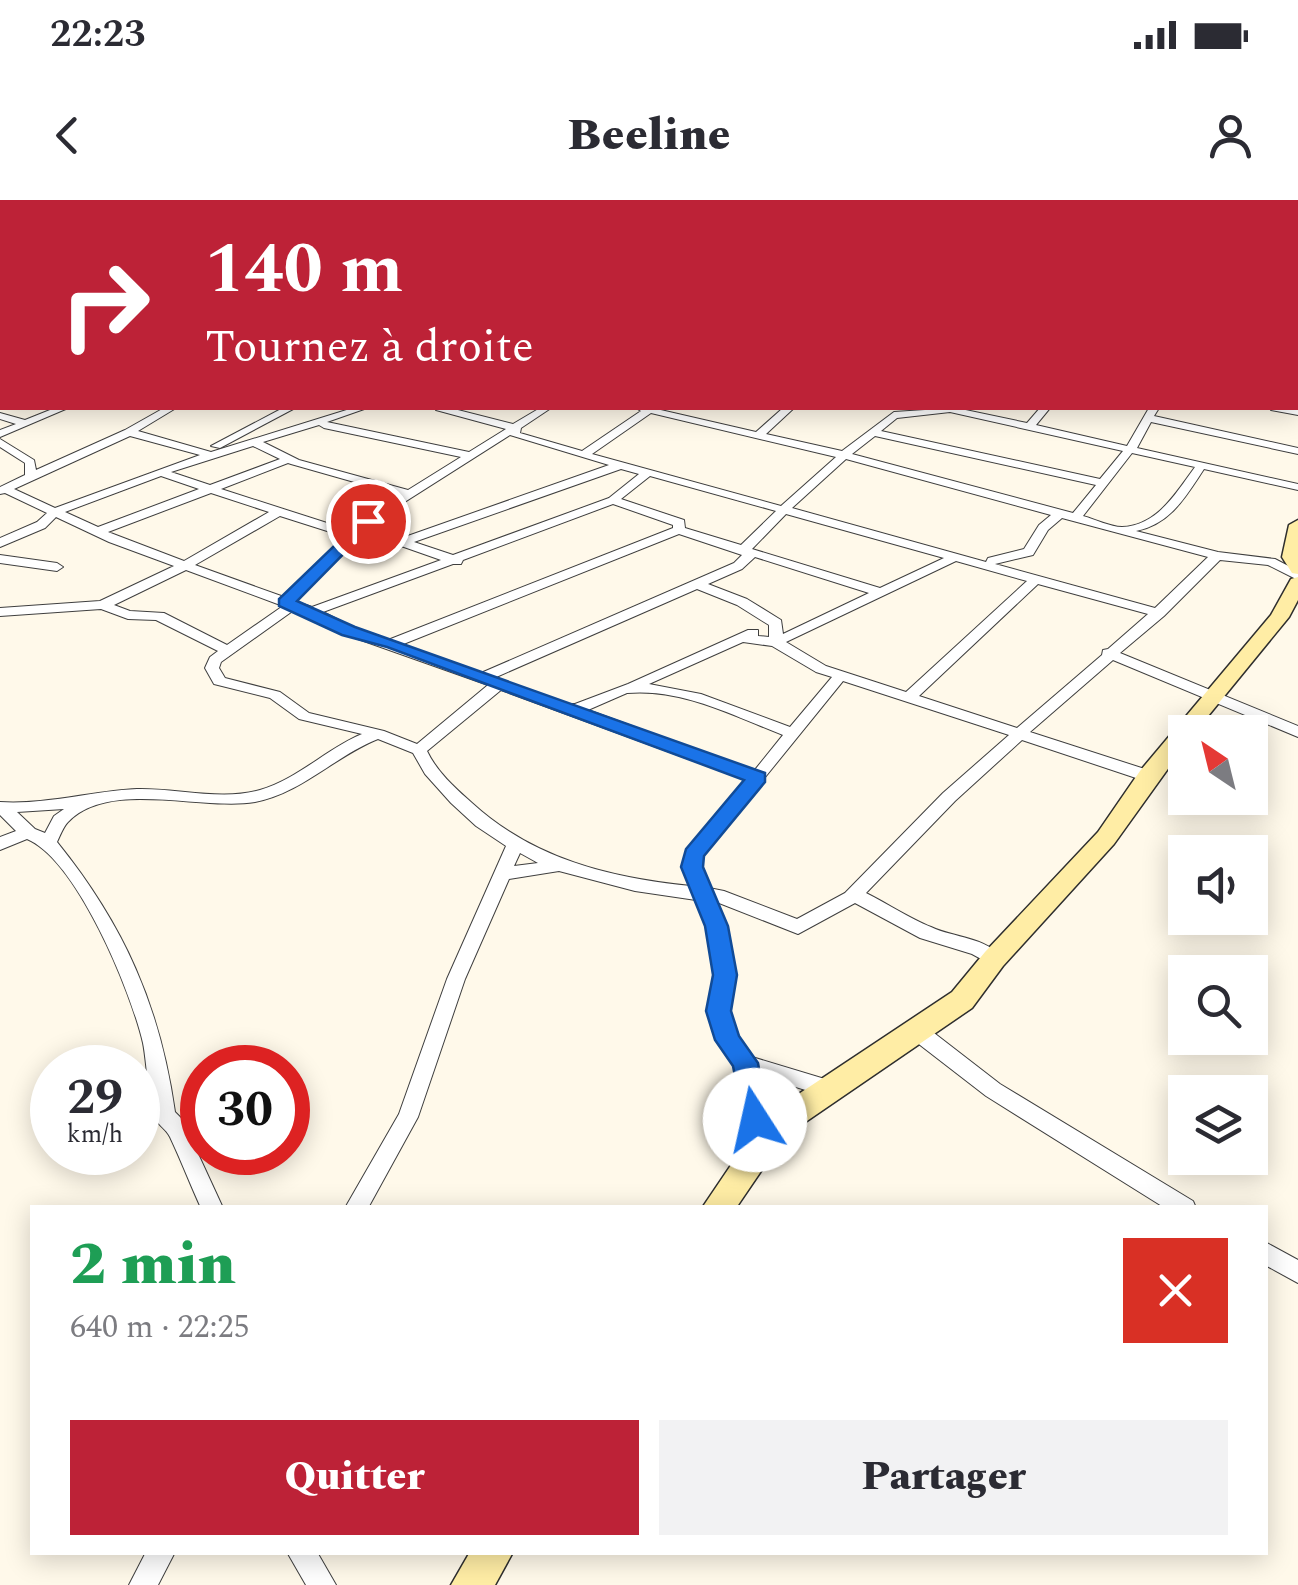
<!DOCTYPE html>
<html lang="fr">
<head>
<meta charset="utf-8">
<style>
	:root { --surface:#fff; --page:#f2f2f3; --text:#2b2b33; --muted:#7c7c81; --accent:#bd2237 }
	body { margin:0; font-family:Spectral,serif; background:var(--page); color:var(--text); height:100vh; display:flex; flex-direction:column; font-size:38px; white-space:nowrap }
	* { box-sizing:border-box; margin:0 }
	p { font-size:32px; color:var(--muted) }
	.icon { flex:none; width:55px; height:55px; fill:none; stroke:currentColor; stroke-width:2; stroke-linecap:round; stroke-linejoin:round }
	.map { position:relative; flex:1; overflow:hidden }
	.drawer { position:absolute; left:30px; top:1005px; width:1238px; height:350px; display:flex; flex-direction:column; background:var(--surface); border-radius:0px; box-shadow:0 5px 25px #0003 }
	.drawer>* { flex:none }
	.guide { position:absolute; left:0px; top:0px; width:1300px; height:210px; box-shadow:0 5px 25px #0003; background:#bd2237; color:#fff; overflow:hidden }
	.needle { width:65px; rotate:325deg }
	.tools { position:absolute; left:1168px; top:515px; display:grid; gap:20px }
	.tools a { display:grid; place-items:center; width:100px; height:100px; border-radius:0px; background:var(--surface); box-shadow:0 5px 25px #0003; font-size:50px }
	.speed { position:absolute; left:30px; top:845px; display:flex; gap:20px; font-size:50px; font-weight:700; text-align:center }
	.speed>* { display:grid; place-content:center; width:130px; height:130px; border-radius:50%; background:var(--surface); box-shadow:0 5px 25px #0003; line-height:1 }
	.speed small { font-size:25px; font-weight:400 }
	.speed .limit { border:15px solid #d22; background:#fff; color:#111 }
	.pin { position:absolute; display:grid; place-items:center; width:85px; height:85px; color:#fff; margin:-42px; border:5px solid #fff; border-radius:50%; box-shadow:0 2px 10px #0007 }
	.me { position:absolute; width:110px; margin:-55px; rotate:350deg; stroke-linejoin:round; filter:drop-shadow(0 0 8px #0008) }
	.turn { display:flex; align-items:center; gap:35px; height:210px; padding:0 40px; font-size:45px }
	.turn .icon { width:130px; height:130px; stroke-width:2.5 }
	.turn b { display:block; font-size:70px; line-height:85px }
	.round { display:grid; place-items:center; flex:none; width:105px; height:105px; border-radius:0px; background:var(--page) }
	.overview { display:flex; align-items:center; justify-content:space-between; height:170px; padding:0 40px }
	h1 { font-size:60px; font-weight:800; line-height:75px; color:#1e9e55 }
	.cta { display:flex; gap:20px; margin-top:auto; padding:20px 40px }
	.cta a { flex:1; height:115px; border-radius:0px; background:var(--accent); color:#fff; font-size:40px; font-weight:800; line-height:115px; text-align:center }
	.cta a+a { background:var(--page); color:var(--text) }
	.status { display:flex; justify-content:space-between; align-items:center; height:70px; padding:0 50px; background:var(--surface); direction:ltr }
	.status svg { height:28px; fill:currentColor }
	header { display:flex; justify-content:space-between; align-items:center; height:130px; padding:0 40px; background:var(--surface); font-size:45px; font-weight:800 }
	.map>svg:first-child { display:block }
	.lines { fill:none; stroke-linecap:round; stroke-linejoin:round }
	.street-casing { stroke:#3f3f3f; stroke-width:2 }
	.secondary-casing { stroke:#2e2e2e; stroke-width:3 }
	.street { fill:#fff; fill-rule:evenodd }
	.secondary { fill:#ffeda5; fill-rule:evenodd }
	.route { fill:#1a73e8; stroke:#114b97; stroke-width:2.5 }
</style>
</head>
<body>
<div class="status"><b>22:23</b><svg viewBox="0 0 49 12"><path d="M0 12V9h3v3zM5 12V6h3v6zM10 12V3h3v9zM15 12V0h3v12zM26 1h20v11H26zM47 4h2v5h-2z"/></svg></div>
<header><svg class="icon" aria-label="back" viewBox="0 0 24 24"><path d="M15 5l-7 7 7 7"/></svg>Beeline<svg class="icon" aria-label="person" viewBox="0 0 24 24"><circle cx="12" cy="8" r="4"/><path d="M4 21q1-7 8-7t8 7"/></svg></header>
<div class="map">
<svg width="1298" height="1385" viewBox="0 0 1298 1385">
	<rect width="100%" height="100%" fill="#fff9ea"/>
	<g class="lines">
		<defs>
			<g id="street">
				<rect x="0" y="48" width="2" height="4"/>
				<polygon points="2,100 2,106 0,107 0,101"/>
				<polygon points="0,120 2,121 2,127 0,126"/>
				<polygon points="55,208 68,208 0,237 0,230 16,224 0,219 0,213 25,220"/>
				<path d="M 164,208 L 176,208 L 138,231 L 211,252 L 353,208 L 367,208 L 327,222 L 469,252 L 506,229 L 436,210 L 435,208 L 450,208 L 513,224 L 540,208 L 551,208 L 521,228 L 520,233 L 582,251 L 641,211 L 636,208 L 652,208 L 756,232 L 783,208 L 794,208 L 766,234 L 842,251 L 894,212 L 956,208 L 1027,223 L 1040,208 L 1050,208 L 1036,225 L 1127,246 L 1149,208 L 1159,208 L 1154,216 L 1298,248 L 1298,254 L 1151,222 L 1137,248 L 1298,284 L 1298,290 L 1204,269 C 1186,296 1171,324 1136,331 L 1218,352 L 1275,359 L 1298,371 L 1298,380 L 1268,365 L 1220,360 L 1164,416 L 1120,453 L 1298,526 L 1298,537 L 1113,460 L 1030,532 L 1154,572 L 1156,576 L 1154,580 L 1142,580 L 1022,540 L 955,601 L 866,693 C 888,704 909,718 931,727 C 954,738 987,737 1003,759 L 1001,764 L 994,766 L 972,754 L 920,738 L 855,703 L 798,734 L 714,701 L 725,726 L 734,775 L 728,811 L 737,838 L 752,857 L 838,883 L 841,889 L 838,895 L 831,898 L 757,875 L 771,948 L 768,955 L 760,957 L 752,955 L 749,948 L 735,866 L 718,841 L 708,811 L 716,775 L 707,726 L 696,700 L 635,691 L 559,671 L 509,679 L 465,779 L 418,917 L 368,1008 L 345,1008 L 399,914 L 447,779 L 506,646 L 476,626 L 451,603 L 425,574 L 413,553 L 378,539 C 335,556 302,593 255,602 C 202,611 109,579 68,622 C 63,627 60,636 57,642 C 124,725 160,806 175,912 L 182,919 L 223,1008 L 201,1008 C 190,984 181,960 170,937 C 166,929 159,926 156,919 C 148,903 147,862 143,843 C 131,791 77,660 27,639 L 0,650 L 0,637 L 16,631 L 0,615 L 0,602 C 46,605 92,591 137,589 C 177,588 222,601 260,590 C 298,579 326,549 362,534 L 299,519 L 270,498 L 214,484 L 205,468 L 210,457 L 218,451 L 156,420 L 128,419 L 101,409 L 0,416 L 0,408 L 100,401 L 174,366 L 109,342 L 56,317 L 45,328 L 0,347 L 0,338 L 37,322 L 47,313 L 5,293 L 0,294 L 0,287 L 25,275 L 25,263 L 0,247 L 0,239 L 34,260 L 36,270 L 125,230 ZM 950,212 L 1123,251 L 1100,279 L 881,231 L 897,218 ZM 651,213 L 836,257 L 781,306 L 592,254 ZM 319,225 L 324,228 L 461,257 L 408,290 L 299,260 L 263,242 ZM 510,235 L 609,265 L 402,338 L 370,327 L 381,317 ZM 130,236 L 200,255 L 55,308 L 14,289 ZM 875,236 L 1096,285 L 1073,313 L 852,254 ZM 253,246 L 280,259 L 210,285 L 171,272 ZM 1132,253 L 1195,267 C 1176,293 1157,326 1122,327 C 1111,327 1094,319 1083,316 ZM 846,259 L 1051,315 L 1039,325 L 1024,349 L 988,358 L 986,362 L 792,308 ZM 288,263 L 291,264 L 400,295 L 373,311 L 352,331 L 221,289 ZM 621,269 L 639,274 L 609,298 L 453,355 L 414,342 ZM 161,276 L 199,289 L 98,327 L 65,312 ZM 650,276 L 776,311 L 741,345 L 685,328 L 684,320 L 621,299 ZM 211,293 L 269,312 L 184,361 L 108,332 ZM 613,304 L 673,325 L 673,328 L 388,440 L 354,428 L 323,412 L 453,364 L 461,364 L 463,360 ZM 786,314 L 944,358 L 880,388 L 752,349 ZM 280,316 L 346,337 L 284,397 L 195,365 ZM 1062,318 L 1208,357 L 1155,408 L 995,364 L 1033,355 L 1048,330 ZM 364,333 L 441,360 L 312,407 L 294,401 ZM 679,334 L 742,355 L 734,363 L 481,473 L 401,445 ZM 755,357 L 869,393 L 783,434 L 781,420 L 747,399 L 708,384 L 742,369 ZM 956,361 L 1027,381 L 906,492 L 826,466 L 786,442 ZM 186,370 L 283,406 L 227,445 L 164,413 L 130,411 L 114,405 ZM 1038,384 L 1148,414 L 1108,449 L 1103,450 L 1102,455 L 1017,528 L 919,496 ZM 697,389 L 737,405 L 769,425 L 769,437 L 758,436 L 758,430 L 748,430 L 628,484 L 575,504 L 568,504 L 494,478 ZM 294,410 L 344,434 L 488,485 L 417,544 L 384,531 L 309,513 L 280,492 L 225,478 L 219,468 L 221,462 ZM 743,442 L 772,446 L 816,472 L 832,477 L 790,527 L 701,494 L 649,484 ZM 843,481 L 1009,535 L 943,593 L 845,693 L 797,719 L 724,691 L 709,688 L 701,667 L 702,655 ZM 501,490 L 746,580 L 686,654 L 683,667 L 691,686 C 610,678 533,659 472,603 C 455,588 437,572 427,551 ZM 627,493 C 682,488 734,516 783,535 L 754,571 L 588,510 ZM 64,609 L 54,616 L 45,633 L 35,629 L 17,612 ZM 520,653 L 538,663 L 514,666 Z"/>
				<polygon points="283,208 295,208 220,248 211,246"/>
				<polygon points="1270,208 1298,209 1298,215 1271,210"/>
				<polygon points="0,355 57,363 63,367 57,371 0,363"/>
				<polygon points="918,824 925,826 1000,884 1193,1001 1196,1008 1165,1008 986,896 911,838 908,832 911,826"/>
				<polygon points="1265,1042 1298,1060 1298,1083 1265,1065"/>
				<polygon points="146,1352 175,1352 158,1385 129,1385"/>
				<polygon points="287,1352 317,1352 336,1385 306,1385"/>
			</g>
			<g id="secondary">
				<polygon points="1298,320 1298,374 1292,373 1282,357 1289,325"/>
				<polygon points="1298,377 1298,400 1289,417 1195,532 1185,532 1185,545 1114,644 1003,766 972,808 804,923 774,952 736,1008 702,1008 752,934 782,905 952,792 985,752 1098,632 1140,571 1271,415 1291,379"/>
				<polygon points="470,1352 513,1352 495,1385 451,1385"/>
			</g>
		</defs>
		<use href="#street" class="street-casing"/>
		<use href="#secondary" class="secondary-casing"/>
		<use href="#street" class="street"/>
		<use href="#secondary" class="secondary"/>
	</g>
	<polygon class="route" points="363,318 376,321 297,401 355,427 765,573 765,582 704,656 703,667 728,726 737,775 731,811 739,836 758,863 768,920 764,928 745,928 733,866 715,840 706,811 713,775 705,726 681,667 686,649 744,580 387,447 342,435 279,406 279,399"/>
</svg>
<div class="tools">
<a><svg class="needle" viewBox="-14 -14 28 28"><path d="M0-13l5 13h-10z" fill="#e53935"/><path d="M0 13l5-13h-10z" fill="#7c7c81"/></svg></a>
<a><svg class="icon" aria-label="sound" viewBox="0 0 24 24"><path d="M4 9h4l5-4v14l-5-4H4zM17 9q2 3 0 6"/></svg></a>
<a><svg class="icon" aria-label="search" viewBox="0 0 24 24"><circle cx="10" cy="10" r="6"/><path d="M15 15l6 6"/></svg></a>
<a><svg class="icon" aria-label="layers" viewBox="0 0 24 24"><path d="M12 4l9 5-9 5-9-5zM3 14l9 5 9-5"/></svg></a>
</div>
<div class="speed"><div>29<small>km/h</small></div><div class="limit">30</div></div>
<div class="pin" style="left:368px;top:321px;background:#d93025"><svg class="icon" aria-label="arrive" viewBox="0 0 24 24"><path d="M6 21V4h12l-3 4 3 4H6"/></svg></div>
<svg class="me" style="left:755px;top:920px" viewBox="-20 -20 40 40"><circle r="19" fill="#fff"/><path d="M0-13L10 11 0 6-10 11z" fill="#1a73e8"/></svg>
<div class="guide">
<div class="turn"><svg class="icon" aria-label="right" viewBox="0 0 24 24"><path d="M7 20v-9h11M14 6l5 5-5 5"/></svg><div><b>140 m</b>Tournez à droite</div></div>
</div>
<section class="drawer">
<div class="overview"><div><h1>2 min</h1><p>640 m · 22:25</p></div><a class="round" style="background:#d93025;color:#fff"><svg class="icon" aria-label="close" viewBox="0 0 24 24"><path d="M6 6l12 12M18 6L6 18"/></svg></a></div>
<div class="cta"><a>Quitter</a><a>Partager</a></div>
</section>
</div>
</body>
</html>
